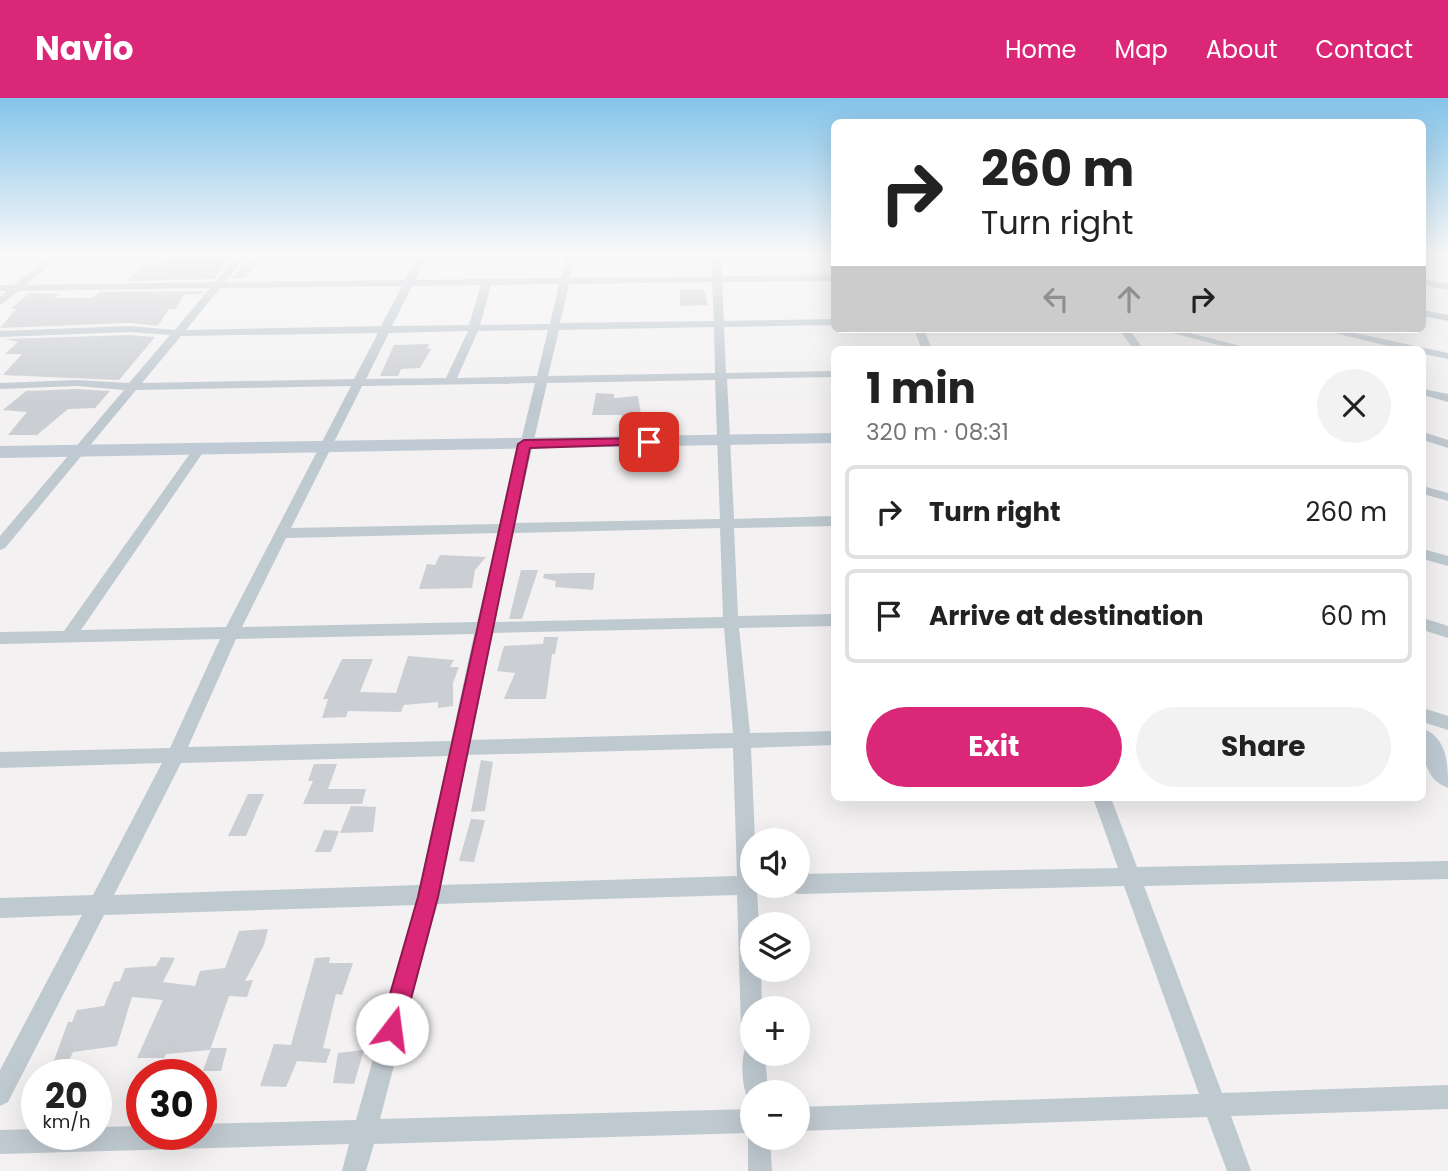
<!DOCTYPE html>
<html lang="en">
<head>
<meta charset="utf-8">
<style>
	:root { --surface:#fff; --page:#f2f2f2; --text:#222; --muted:#767676; --line:#e0e0e0; --accent:#db2777 }
	body { margin:0; font-family:Poppins,sans-serif; background:var(--page); color:var(--text); height:100vh; display:flex; flex-direction:column; font-size:26px; white-space:nowrap }
	* { box-sizing:border-box; margin:0 }
	p { font-size:23px; color:var(--muted) }
	.icon { flex:none; width:38px; height:38px; fill:none; stroke:currentColor; stroke-width:2; stroke-linecap:round; stroke-linejoin:round }
	.map { position:relative; flex:1; overflow:hidden }
	.drawer { position:absolute; left:831px; top:248px; width:595px; height:455px; display:flex; flex-direction:column; background:var(--surface); border-radius:10px; box-shadow:0 7px 28px #0002 }
	.drawer>* { flex:none }
	.guide { position:absolute; left:831px; top:21px; width:595px; height:214px; border-radius:10px; box-shadow:0 7px 28px #0002; background:#fff; color:var(--text); overflow:hidden }
	.buttons { position:absolute; left:740px; top:730px; display:grid; gap:14px }
	.buttons a { display:grid; place-items:center; width:70px; height:70px; border-radius:50%; background:var(--surface); box-shadow:0 7px 28px #0002; font-size:35px }
	.speed { position:absolute; left:21px; top:961px; display:flex; gap:14px; font-size:35px; font-weight:700; text-align:center }
	.speed>* { display:grid; place-content:center; width:91px; height:91px; border-radius:50%; background:var(--surface); box-shadow:0 7px 28px #0002; line-height:1 }
	.speed small { font-size:18px; font-weight:400 }
	.speed .limit { border:10px solid #d22; background:#fff; color:#111 }
	.pin { position:absolute; display:grid; place-items:center; width:60px; height:60px; color:#fff; margin:-30px; border-radius:14px; box-shadow:0 4px 10px #0006 }
	.me { position:absolute; width:77px; margin:-38px; rotate:15deg; stroke-linejoin:round; filter:drop-shadow(0 0 5px #0008) }
	.turn { display:flex; align-items:center; gap:24px; height:147px; padding:0 35px; font-size:32px }
	.turn .icon { width:91px; height:91px; stroke-width:2.5 }
	.turn b { display:block; font-size:49px; line-height:60px }
	.lanes { display:flex; align-items:center; height:66px; padding:0 35px; background:#0003; justify-content:center; gap:35px; direction:ltr }
	.lanes .off { opacity:.35 }
	.round { display:grid; place-items:center; flex:none; width:74px; height:74px; border-radius:37px; background:var(--page) }
	.overview { display:flex; align-items:center; justify-content:space-between; height:119px; padding:0 35px }
	h1 { font-size:42px; font-weight:700; line-height:52px }
	.cta { display:flex; gap:14px; margin-top:auto; padding:14px 35px }
	.cta a { flex:1; height:80px; border-radius:42px; background:var(--accent); color:#fff; font-size:28px; font-weight:700; line-height:80px; text-align:center }
	.cta a+a { background:var(--page); color:var(--text) }
	ul { padding:0; list-style:none }
	li { display:flex; align-items:center; gap:21px; height:94px; margin:0 14px 10px; padding:0 21px; border:4px solid var(--line); border-radius:10px }
	li div { flex:1 }
	li b { display:block; font-size:26px }
	li em { font-style:normal }
	header { display:flex; align-items:center; gap:42px; box-sizing:border-box; height:98px; padding:0 35px; background:var(--accent); color:#fff }
	header strong { font-size:33px }
	nav { display:flex; gap:38px; margin-inline-start:auto; font-size:24px }
	.map>svg:first-child { display:block }
	.building { fill:#cbced3 }
	.lines { fill:none; stroke-linecap:round; stroke-linejoin:round }
	.street { fill:#bfc9d0; fill-rule:evenodd }
	.secondary { fill:#bfcad4; fill-rule:evenodd }
	.route { fill:#db2777; stroke:#8e194d; stroke-width:2 }
</style>
</head>
<body>
<header>
<strong>Navio</strong>
<nav><a>Home</a><a>Map</a><a>About</a><a>Contact</a></nav>
</header>
<div class="map">
<svg width="1448" height="1073" viewBox="0 0 1448 1073">
	<rect width="100%" height="100%" fill="#f3f1f1"/>
	<g class="building">
		<polygon points="226,157 222,161 231,161 214,181 127,183 143,167 155,166 162,159"/>
		<polygon points="263,160 244,181 231,181 248,161"/>
		<polygon points="680,191 704,192 708,207 680,208"/>
		<polygon points="204,193 201,196 183,197 176,211 169,211 158,228 130,225 0,230 16,211 11,211 29,195 59,196 54,200 93,200 99,194"/>
		<polygon points="130,237 155,239 119,282 3,277 22,256 5,256 18,244 6,241"/>
		<polygon points="429,246 427,251 431,251 420,270 401,271 398,278 380,278 394,247"/>
		<polygon points="77,291 110,293 95,310 68,311 37,337 8,337 27,314 3,312 26,293"/>
		<polygon points="596,295 614,296 614,300 638,298 642,322 620,325 622,317 592,317"/>
		<polygon points="440,457 486,459 475,472 472,490 419,491 427,466 435,467"/>
		<polygon points="521,472 538,472 522,521 509,521"/>
		<polygon points="575,475 595,475 593,492 555,489 556,483 543,480 544,476"/>
		<polygon points="544,539 558,539 555,556 552,556 546,601 504,601 515,575 497,573 504,548 543,546"/>
		<polygon points="408,558 454,562 450,569 459,569 453,585 453,608 438,610 438,604 404,607 401,614 348,613 346,619 322,620 328,601 323,601 342,561 373,561 360,594 396,595"/>
		<polygon points="481,662 493,664 485,713 471,714"/>
		<polygon points="314,666 337,666 328,691 366,691 362,706 303,706 313,683 308,683"/>
		<polygon points="248,696 264,696 246,738 228,738"/>
		<polygon points="351,708 376,709 373,734 340,735"/>
		<polygon points="471,721 485,722 474,764 459,763"/>
		<polygon points="324,732 339,733 331,754 315,754"/>
		<polygon points="268,831 264,847 245,883 253,882 247,899 229,898 210,952 166,956 164,960 137,960 163,902 132,899 117,948 73,954 63,976 49,976 68,924 72,924 77,912 104,908 114,884 120,883 125,870 156,868 161,859 175,860 163,884 195,888 200,873 225,870 239,833"/>
		<polygon points="330,859 329,865 353,865 342,897 336,896 323,950 331,951 326,965 297,963 286,989 260,988 274,946 291,947 315,860"/>
		<polygon points="211,950 227,950 221,973 203,973"/>
		<polygon points="364,952 354,986 333,985 338,955"/>
	</g>
	<g class="lines">
		<g class="street">
			<path d="M 51,157 L 61,157 L 26,187 L 215,184 L 238,157 L 248,157 L 225,184 L 405,182 L 419,157 L 428,157 L 415,182 L 561,180 L 567,157 L 576,157 L 570,180 L 712,179 L 712,157 L 721,157 L 722,178 L 835,177 L 835,183 L 722,184 L 724,223 L 835,221 L 835,227 L 724,229 L 726,275 L 835,273 L 835,279 L 727,281 L 734,421 L 835,418 L 835,428 L 734,430 L 738,518 L 835,516 L 835,528 L 739,530 L 750,635 L 835,633 L 835,647 L 751,650 L 755,742 L 752,742 L 752,788 L 762,788 L 757,794 L 759,826 L 752,826 L 752,872 L 761,872 L 762,910 L 752,910 L 752,940 L 744,937 L 741,929 L 737,797 L 436,806 L 380,1021 L 752,1011 L 752,1040 L 770,1040 L 772,1073 L 748,1073 L 748,1035 L 374,1046 L 366,1073 L 342,1073 L 349,1046 L 0,1056 L 0,1032 L 37,1031 L 37,1036 L 96,1036 L 96,1029 L 142,1028 L 142,1036 L 201,1036 L 201,1026 L 356,1022 L 416,807 L 104,817 L 8,1004 L 0,1008 L 0,972 L 82,817 L 0,820 L 0,800 L 93,797 L 162,665 L 0,670 L 0,654 L 170,650 L 220,541 L 0,546 L 0,534 L 64,533 L 196,347 L 200,346 L 206,350 L 81,532 L 226,529 L 351,288 L 136,292 L 5,450 L 0,452 L 0,438 L 124,292 L 77,288 L 0,291 L 0,285 L 77,282 L 129,285 L 170,237 L 130,234 L 0,239 L 0,233 L 130,228 L 175,232 L 210,190 L 19,193 L 0,207 L 0,199 L 7,193 L 0,193 L 0,187 L 14,187 ZM 712,184 L 714,223 L 560,225 L 569,186 ZM 559,186 L 550,226 L 480,227 L 491,187 ZM 481,187 L 469,227 L 392,228 L 412,188 ZM 402,188 L 381,228 L 186,232 L 220,190 ZM 714,229 L 715,275 L 548,278 L 559,232 ZM 548,232 L 537,278 L 457,280 L 478,233 ZM 468,233 L 446,280 L 366,281 L 389,235 ZM 378,235 L 354,281 L 142,285 L 181,238 ZM 715,282 L 720,421 L 515,425 L 547,285 ZM 535,285 L 501,426 L 291,430 L 362,288 ZM 720,430 L 723,519 L 493,524 L 513,435 ZM 499,435 L 477,524 L 242,529 L 286,440 ZM 724,530 L 733,635 L 469,642 L 490,535 ZM 474,536 L 451,643 L 188,649 L 236,541 ZM 733,650 L 737,778 L 441,787 L 466,657 ZM 448,658 L 420,787 L 114,797 L 181,665 Z"/>
			<polygon points="1429,157 1448,157 1448,162 1431,159"/>
			<polygon points="1423,181 1448,186 1448,192 1423,187"/>
			<polygon points="1423,212 1448,217 1448,223 1423,218"/>
			<polygon points="914,231 924,231 932,252 922,252"/>
			<polygon points="1119,231 1129,231 1144,252 1134,252"/>
			<polygon points="1157,231 1175,231 1256,252 1237,252"/>
			<polygon points="1318,231 1337,231 1448,255 1448,261 1423,256 1423,252 1404,252"/>
			<polygon points="1423,291 1448,296 1448,304 1423,297"/>
			<polygon points="1423,334 1448,342 1448,350 1423,342"/>
			<polygon points="1423,388 1448,395 1448,403 1423,396"/>
			<polygon points="1423,451 1448,458 1448,468 1423,461"/>
			<polygon points="1423,520 1448,528 1448,540 1423,532"/>
			<polygon points="1423,610 1448,618 1448,632 1423,624"/>
			<polygon points="1093,700 1111,700 1137,769 1448,763 1448,781 1144,788 1222,995 1448,987 1448,1011 1231,1018 1251,1073 1227,1073 1207,1019 798,1033 798,1009 1199,996 1124,788 798,796 791,793 789,788 798,788 798,776 1118,770"/>
			<path d="M 752,945 L 752,956 L 765,956 L 768,994 L 752,994 L 752,1004 L 748,1002 C 742,988 740,963 746,948 Z"/>
		</g>
		<g class="secondary">
			<polygon points="835,335 835,345 0,360 0,348"/>
			<path d="M 1423,631 C 1448,640 1448,668 1448,690 C 1423,681 1422,654 1423,631 Z"/>
		</g>
	</g>
	<linearGradient id="sky" x2="0" y2="1"><stop stop-color="#84c4ea"/><stop offset="0.51" stop-color="#faf9f9"/><stop offset="1" stop-color="#faf9f9" stop-opacity="0"/></linearGradient>
	<rect width="1448" height="307" fill="url(#sky)"/>
	<polygon class="route" points="649,340 653,341 653,346 530,350 438,799 403,931 400,939 392,942 384,939 380,931 418,799 518,346 524,342"/>
</svg>
<div class="buttons">
<a><svg class="icon" aria-label="sound" viewBox="0 0 24 24"><path d="M4 9h4l5-4v14l-5-4H4zM17 9q2 3 0 6"/></svg></a>
<a><svg class="icon" aria-label="layers" viewBox="0 0 24 24"><path d="M12 4l9 5-9 5-9-5zM3 14l9 5 9-5"/></svg></a>
<a>+</a>
<a>−</a>
</div>
<div class="speed"><div>20<small>km/h</small></div><div class="limit">30</div></div>
<div class="pin" style="left:649px;top:344px;background:#d93025"><svg class="icon" aria-label="arrive" viewBox="0 0 24 24"><path d="M6 21V4h12l-3 4 3 4H6"/></svg></div>
<svg class="me" style="left:392px;top:931px" viewBox="-20 -20 40 40"><circle r="19" fill="#fff"/><path d="M0-13L10 11 0 6-10 11z" fill="#db2777"/></svg>
<div class="guide">
<div class="turn"><svg class="icon" aria-label="right" viewBox="0 0 24 24"><path d="M7 20v-9h11M14 6l5 5-5 5"/></svg><div><b>260 m</b>Turn right</div></div>
<div class="lanes"><svg class="icon off" aria-label="left" viewBox="0 0 24 24"><path d="M17 20v-9H6M10 6l-5 5 5 5"/></svg><svg class="icon off" aria-label="ahead" viewBox="0 0 24 24"><path d="M12 20V5M6 11l6-6 6 6"/></svg><svg class="icon" aria-label="right" viewBox="0 0 24 24"><path d="M7 20v-9h11M14 6l5 5-5 5"/></svg></div>
</div>
<section class="drawer">
<div class="overview"><div><h1>1 min</h1><p>320 m · 08:31</p></div><a class="round"><svg class="icon" aria-label="close" viewBox="0 0 24 24"><path d="M6 6l12 12M18 6L6 18"/></svg></a></div>
<ul>
<li><svg class="icon" aria-label="right" viewBox="0 0 24 24"><path d="M7 20v-9h11M14 6l5 5-5 5"/></svg><div><b>Turn right</b></div><em>260 m</em></li>
<li><svg class="icon" aria-label="arrive" viewBox="0 0 24 24"><path d="M6 21V4h12l-3 4 3 4H6"/></svg><div><b>Arrive at destination</b></div><em>60 m</em></li>
</ul>
<div class="cta"><a>Exit</a><a>Share</a></div>
</section>
</div>
</body>
</html>
